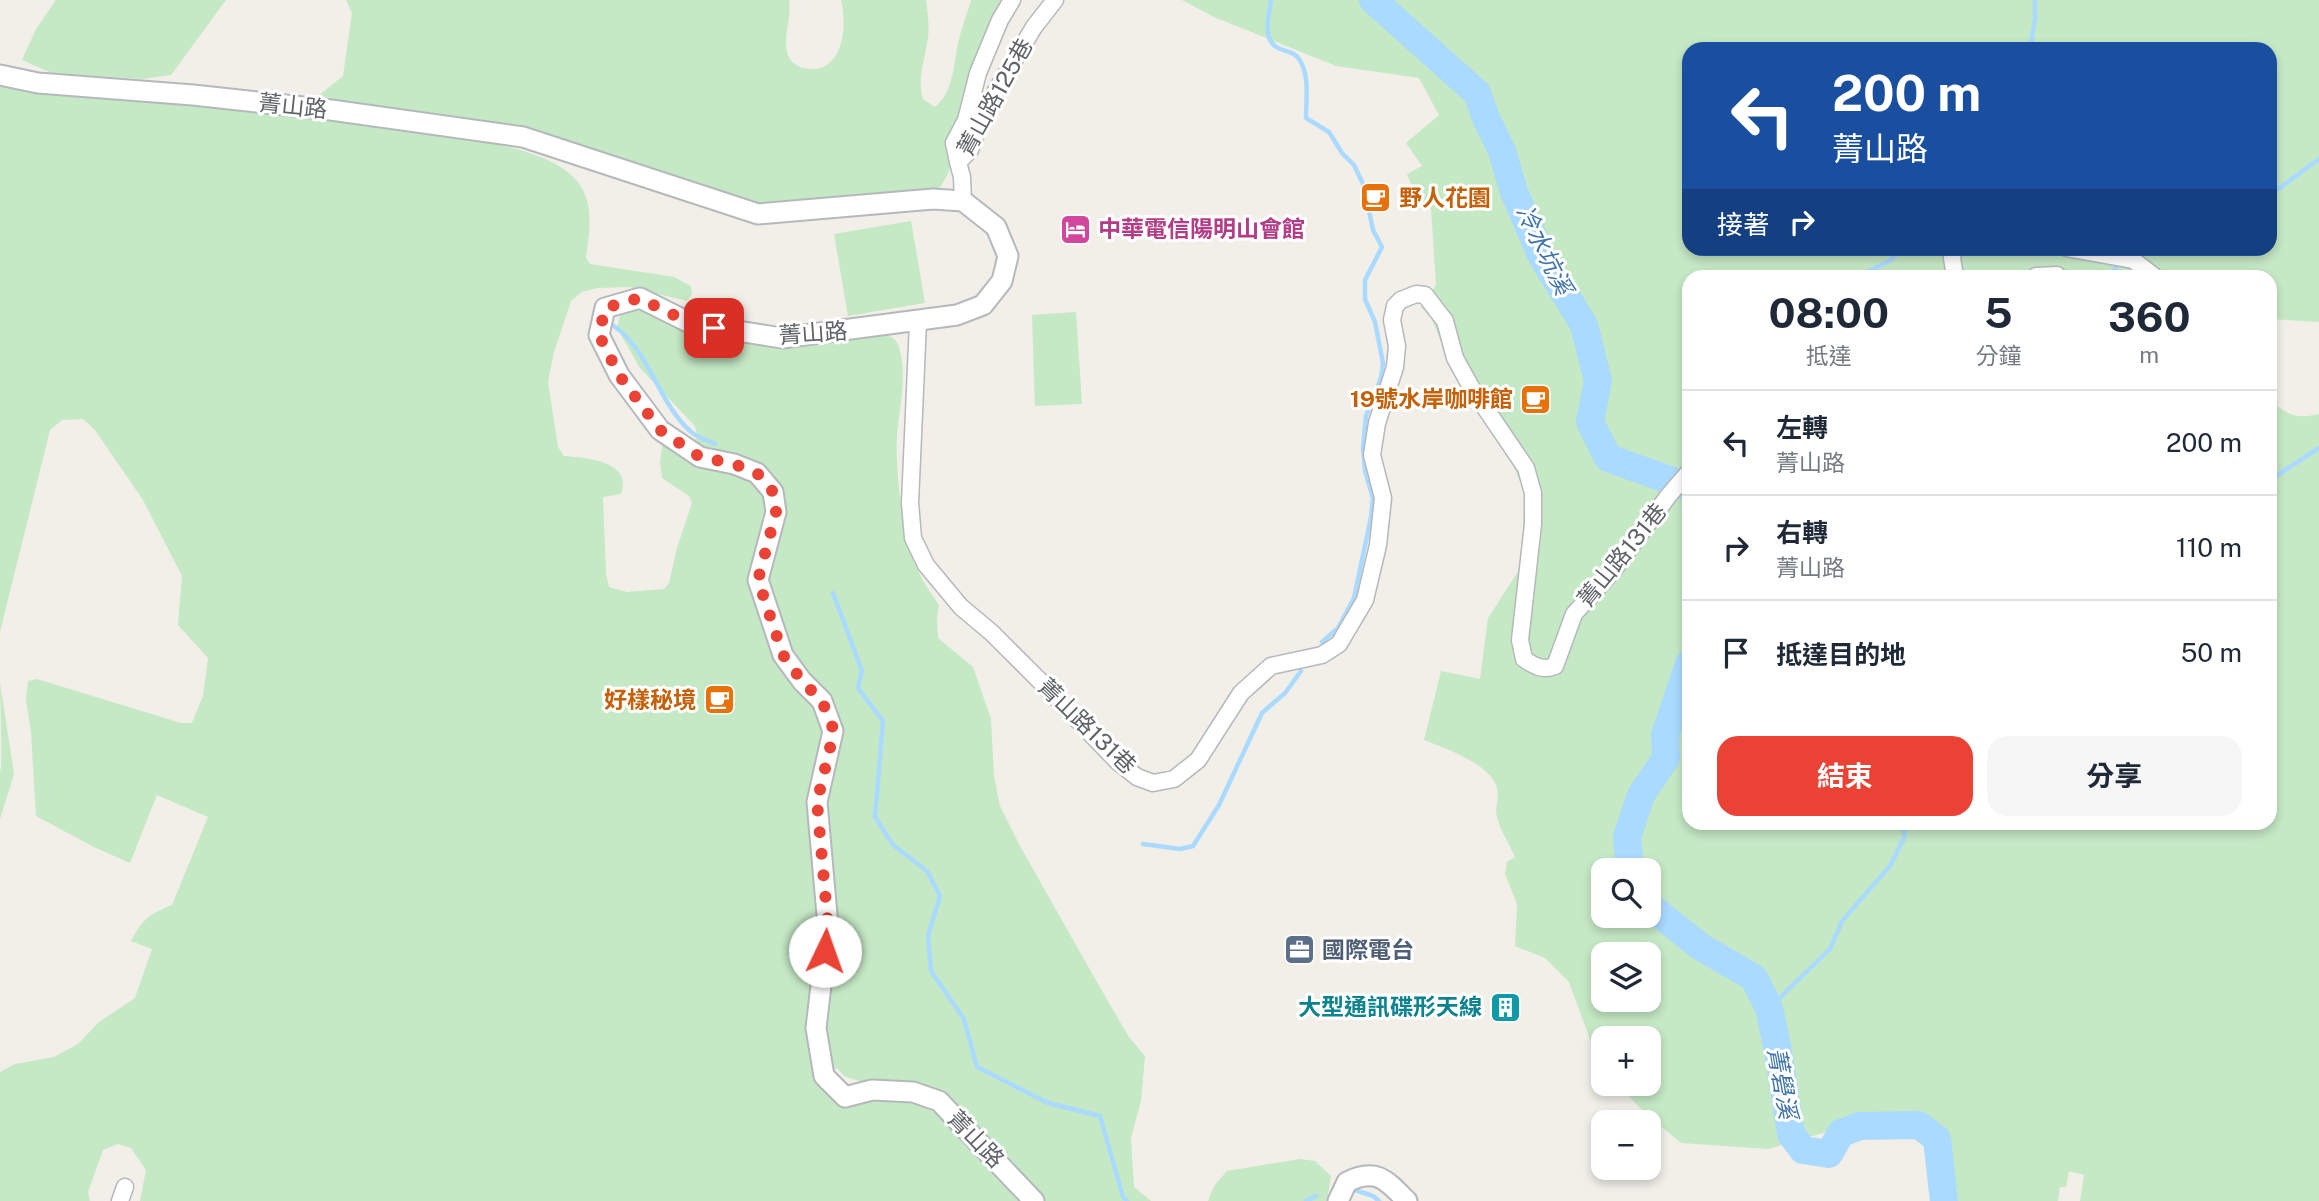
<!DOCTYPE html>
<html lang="zh-TW">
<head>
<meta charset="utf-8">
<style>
	:root { --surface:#fff; --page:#f6f6f7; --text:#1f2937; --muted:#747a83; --line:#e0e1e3; --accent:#ea4335 }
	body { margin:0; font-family:"Public Sans","Noto Sans TC",sans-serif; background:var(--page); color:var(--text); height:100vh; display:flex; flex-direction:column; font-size:26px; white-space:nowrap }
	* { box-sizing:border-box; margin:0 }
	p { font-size:23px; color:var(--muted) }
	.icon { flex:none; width:38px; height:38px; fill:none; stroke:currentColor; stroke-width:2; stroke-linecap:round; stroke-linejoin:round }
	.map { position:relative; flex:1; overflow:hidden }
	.sheet { position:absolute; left:1682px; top:270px; width:595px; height:560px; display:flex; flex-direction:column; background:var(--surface); border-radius:21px; box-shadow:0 4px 10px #0003 }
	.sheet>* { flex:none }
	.banner { position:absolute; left:1682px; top:42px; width:595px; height:214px; border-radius:21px; box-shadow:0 4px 10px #0003; background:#1a4fa0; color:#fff; overflow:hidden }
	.controls { position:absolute; left:1591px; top:858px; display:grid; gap:14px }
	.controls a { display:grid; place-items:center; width:70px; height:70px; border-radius:14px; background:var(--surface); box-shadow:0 4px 10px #0003; font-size:35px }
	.pin { position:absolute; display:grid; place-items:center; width:60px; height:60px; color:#fff; margin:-30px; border-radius:14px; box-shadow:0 4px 10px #0006 }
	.me { position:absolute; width:77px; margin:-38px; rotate:3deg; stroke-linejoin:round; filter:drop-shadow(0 0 5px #0008) }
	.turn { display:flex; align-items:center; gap:24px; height:147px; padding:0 35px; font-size:32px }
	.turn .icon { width:91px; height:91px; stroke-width:2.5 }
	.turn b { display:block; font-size:49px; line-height:60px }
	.then { display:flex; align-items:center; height:66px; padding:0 35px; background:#0003; gap:14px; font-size:26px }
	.eta { display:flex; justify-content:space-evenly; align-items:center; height:119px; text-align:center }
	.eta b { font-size:42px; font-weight:700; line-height:49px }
	.cta { display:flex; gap:14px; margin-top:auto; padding:14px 35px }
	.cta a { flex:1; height:80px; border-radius:21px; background:var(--accent); color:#fff; font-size:28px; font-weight:700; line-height:80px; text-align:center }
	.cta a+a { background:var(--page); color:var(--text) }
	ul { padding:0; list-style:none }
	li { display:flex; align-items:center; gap:21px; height:105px; padding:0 35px; border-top:2px solid var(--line) }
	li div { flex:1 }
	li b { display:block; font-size:26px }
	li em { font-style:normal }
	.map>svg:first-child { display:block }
	.green { fill:#c5e8c5; fill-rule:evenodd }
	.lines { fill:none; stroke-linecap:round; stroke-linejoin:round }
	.stream { stroke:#aadaff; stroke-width:4.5 }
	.river { stroke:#aadaff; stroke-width:28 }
	.minor-casing { stroke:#b5b8bc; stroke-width:19 }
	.tertiary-casing { stroke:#b5b8bc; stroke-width:23 }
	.minor { stroke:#fff; stroke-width:16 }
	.tertiary { stroke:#fff; stroke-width:19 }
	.route { stroke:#ea4335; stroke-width:12; stroke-dasharray:0 21.6 }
	.labels { text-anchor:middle; stroke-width:6; stroke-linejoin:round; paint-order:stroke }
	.street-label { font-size:23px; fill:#5f6368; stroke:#fff }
	.food-label { font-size:23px; font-weight:bold; fill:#c56008; stroke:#fff; text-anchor:end }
	.hotel-label { font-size:23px; font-weight:bold; fill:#b23c85; stroke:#fff; text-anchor:start }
	.service-label { font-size:23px; font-weight:bold; fill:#4e5e75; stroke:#fff; text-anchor:start }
	.culture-label { font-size:23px; font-weight:bold; fill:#0d838f; stroke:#fff; text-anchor:end }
	.water-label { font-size:24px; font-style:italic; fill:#4174aa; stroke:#fff }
</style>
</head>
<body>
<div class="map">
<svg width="2319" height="1201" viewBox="0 0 2319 1201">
	<rect width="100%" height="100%" fill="#f1efe8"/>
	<g class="green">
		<polygon points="56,0 226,0 171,75 142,79 52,73 22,60 36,29"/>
		<path d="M 346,0 L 789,0 C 792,17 782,39 788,55 C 791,62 797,67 804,68 C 843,77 848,26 841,0 L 926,0 C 928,14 930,30 927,44 C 924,63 917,79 923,99 L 935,107 C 954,91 953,66 958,44 C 961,29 967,15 971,0 L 1019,0 L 992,25 L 952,148 L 949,172 L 941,186 L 929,193 L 760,207 L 693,182 L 519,126 L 320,101 L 318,96 L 343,76 L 352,13 Z"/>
		<path d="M 1182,0 L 2319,0 L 2319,322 L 2270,319 L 2270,276 L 1689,276 L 1689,822 L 2270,822 L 2270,404 L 2273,403 C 2291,416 2296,419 2319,414 L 2319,1201 L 2080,1201 L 2084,1175 L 2069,1171 L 2066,1187 L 2060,1187 L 2058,1201 L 1945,1201 L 1947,1157 L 1944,1138 L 1931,1125 L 1915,1121 L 1874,1118 L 1768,1149 L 1681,1143 L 1645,1113 L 1616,1083 L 1648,1083 L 1648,1038 L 1603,1038 L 1603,1070 L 1600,1067 L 1569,982 L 1545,958 L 1515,946 L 1517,904 L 1505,874 L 1507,862 L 1515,857 C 1509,843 1498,827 1496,812 C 1496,802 1500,796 1496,785 C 1487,763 1445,748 1424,740 L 1441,671 L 1480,679 L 1488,618 L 1521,567 L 1525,494 L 1515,469 L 1461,387 L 1431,318 L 1421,307 L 1436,285 L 1431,208 L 1415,209 L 1414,191 L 1407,174 L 1422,166 L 1406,143 L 1439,115 L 1419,78 L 1336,66 L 1214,17 ZM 1689,49 L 2270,49 L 2270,248 L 1689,248 ZM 1603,870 L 1648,870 L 1648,915 L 1603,915 ZM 1603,954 L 1648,954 L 1648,999 L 1603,999 Z"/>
		<path d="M 0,86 C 131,97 261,110 391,128 C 439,135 533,142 570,174 C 596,196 590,228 586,258 L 590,264 L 674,277 L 691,286 L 692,294 L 687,301 L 629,287 L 597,288 L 582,292 L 571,301 L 554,352 L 548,382 L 558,447 L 564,456 C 587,458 633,461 621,494 L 603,497 L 606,574 L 609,587 L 627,592 L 664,589 L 669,583 L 677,548 L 692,503 L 689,496 L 662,478 L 660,462 L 663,440 L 691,441 L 698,438 L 695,426 L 640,368 L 617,328 L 621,311 L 633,307 L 649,309 L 681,326 L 878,332 C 887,335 896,337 899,347 C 908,377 899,406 897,437 C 895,473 903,535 917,568 C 922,581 931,593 939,605 L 937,617 L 938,638 L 973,667 L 991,719 L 994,776 L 1000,806 L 1021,848 L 1106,998 L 1129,1037 L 1145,1056 L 1141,1101 L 1131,1138 L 1134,1187 L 1151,1201 L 1044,1201 L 948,1094 L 911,1082 L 862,1082 L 844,1076 L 837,1068 L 832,1071 L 832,1094 L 877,1098 L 903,1097 L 929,1109 L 955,1129 L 1021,1201 L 140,1201 L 146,1170 L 131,1148 L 118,1144 L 103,1150 L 88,1192 L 90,1201 L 0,1201 L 0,1072 L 15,1064 L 54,1057 L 78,1044 L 99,1022 L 135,998 L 152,949 L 131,941 C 143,919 148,915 172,905 L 208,817 L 157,795 L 130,863 L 94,847 L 36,816 L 31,732 L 26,699 L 28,681 L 37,679 L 181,723 L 192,723 L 203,696 L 208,658 L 178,625 L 182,576 L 143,500 L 95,430 L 83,419 L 62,420 L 50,430 L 0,632 Z"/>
		<polygon points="911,221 925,303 848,316 834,234"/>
		<polygon points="1076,312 1082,404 1035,406 1032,315"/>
		<path d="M 0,683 L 14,774 L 0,819 L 0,772 C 3,765 0,697 0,683 Z"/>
		<polygon points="1300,1159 1315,1161 1331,1176 1327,1201 1208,1201 1214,1186 1227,1171"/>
	</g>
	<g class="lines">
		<g class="stream">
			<path d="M 1271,0 C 1269,16 1261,42 1280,49 C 1288,52 1294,52 1299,59 C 1310,74 1306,100 1306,118 L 1329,132 L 1342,153 L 1354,165 L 1364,186 L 1373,230 L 1382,247 L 1365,280 L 1365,299 L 1375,322 L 1383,363 L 1381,378 L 1366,416 L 1363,447 L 1365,471 L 1373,498 L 1371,517 L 1354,598 L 1338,628 L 1322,642"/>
			<polyline points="2030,49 2035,19 2035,0"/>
			<polyline points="2270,195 2319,159"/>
			<polyline points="1859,276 1889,261 1904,248"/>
			<polyline points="2101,276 2112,273 2117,266"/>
			<path d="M 614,326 C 650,352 658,402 690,431 C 696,437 707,440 715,444"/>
			<polyline points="2270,480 2319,448"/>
			<polyline points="833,593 862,671 858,688 883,721 875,817 893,845 927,871 940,896 928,936 931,971 964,1019 977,1067 1048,1103 1100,1116 1123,1197 1127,1201"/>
			<polyline points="1143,844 1180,849 1193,846 1219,805 1262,713 1285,693 1301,671"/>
			<polyline points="1769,1008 1830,949 1842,921 1890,866 1905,836 1902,822"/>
			<polyline points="1355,1190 1373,1196 1379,1201"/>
			<polyline points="1306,1201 1316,1196"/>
		</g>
		<g class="river">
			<polyline points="1373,0 1477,93 1486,118 1502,151 1514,192 1541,255 1584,325 1598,381 1590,422 1608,458 1689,487"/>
			<polyline points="1630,870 1627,837 1641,795 1666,758 1665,735 1689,664"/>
			<polyline points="1648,905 1701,947 1754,978 1769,1008 1778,1051 1791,1134 1803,1150 1829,1154 1841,1133 1860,1126 1919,1125 1937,1139 1944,1201"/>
		</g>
		<defs>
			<g id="minor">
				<polyline points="958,162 954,143 966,120 978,73 1000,20 1012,0"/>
				<polyline points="963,201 962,177 958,162 970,150 982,117 997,89 1034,27 1055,0"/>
				<polyline points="1954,248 1952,258 1955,276"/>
				<polyline points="2066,248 2133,260 2154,276"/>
				<polyline points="2036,276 2057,275 2058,276"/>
				<path d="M 918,322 L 910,503 L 913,538 L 926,565 L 961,607 L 992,633 L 1043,684 L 1118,762 L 1137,777 L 1153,783 L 1174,779 L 1198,760 L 1241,693 L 1271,666 L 1322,655 L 1339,644 L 1365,600 L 1378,545 L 1383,498 L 1372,455 L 1377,423 L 1395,367 L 1397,346 L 1392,320 L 1395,306 L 1401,300 L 1416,294 L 1425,295 L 1445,321 L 1455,358 L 1471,387 L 1526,468 L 1533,493 L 1533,524 L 1520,640 L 1524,659 C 1534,666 1543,671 1555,666 L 1574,614 L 1612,572 L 1669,495 L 1689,472"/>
				<polyline points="120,1201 125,1187"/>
			</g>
			<g id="tertiary">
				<polyline points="0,75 38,83 193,95 331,110 523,137 758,214 933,199 963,201 996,227 1008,256 1002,281 983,305 957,315 782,338 692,324 640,298 605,308 599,335 619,375 660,430 700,457 734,464 757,473 773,492 776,512 758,580 783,655 802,681 822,701 833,731 817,802 828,926 816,1028 824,1076 845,1097 872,1090 913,1092 939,1101 1034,1201"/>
				<path d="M 1338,1201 L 1347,1182 C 1377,1167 1387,1181 1407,1201"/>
			</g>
		</defs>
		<use href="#minor" class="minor-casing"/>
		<use href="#tertiary" class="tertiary-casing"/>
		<use href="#minor" class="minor"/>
		<use href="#tertiary" class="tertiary"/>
	</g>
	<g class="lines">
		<polyline class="route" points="714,328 692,324 639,298 605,308 599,335 619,375 660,430 700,457 734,464 757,473 773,492 776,512 758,580 783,655 802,681 822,701 834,731 817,802 828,926 825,951"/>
	</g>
	<defs>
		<symbol id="cafe-square" viewBox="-11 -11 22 22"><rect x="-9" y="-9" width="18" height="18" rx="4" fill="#e8710a" stroke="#fff"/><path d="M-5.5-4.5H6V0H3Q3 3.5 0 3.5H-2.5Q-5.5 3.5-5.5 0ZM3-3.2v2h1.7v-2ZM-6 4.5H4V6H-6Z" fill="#fff"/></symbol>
		<symbol id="hotel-square" viewBox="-11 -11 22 22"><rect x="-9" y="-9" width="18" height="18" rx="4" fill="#d1479c" stroke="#fff"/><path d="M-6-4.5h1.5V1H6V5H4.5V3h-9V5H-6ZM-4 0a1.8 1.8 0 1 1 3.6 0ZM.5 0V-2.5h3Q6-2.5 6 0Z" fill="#fff"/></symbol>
		<symbol id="office-square" viewBox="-11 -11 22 22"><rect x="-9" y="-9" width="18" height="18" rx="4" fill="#5c6f8a" stroke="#fff"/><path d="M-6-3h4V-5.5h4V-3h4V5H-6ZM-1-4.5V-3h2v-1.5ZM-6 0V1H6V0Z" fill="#fff"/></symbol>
		<symbol id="building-square" viewBox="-11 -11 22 22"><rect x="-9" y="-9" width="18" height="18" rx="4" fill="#0f9aa8" stroke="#fff"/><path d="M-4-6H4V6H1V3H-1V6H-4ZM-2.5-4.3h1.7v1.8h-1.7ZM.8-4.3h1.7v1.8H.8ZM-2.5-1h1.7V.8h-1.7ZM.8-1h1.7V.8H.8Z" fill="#fff"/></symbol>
	</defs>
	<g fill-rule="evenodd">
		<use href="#cafe-square" x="1358" y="180" width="35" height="35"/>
		<use href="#hotel-square" x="1058" y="212" width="35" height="35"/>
		<use href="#cafe-square" x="1518" y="382" width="35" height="35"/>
		<use href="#cafe-square" x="702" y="682" width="35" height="35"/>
		<use href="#office-square" x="1282" y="932" width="35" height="35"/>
		<use href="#building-square" x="1488" y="990" width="35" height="35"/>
	</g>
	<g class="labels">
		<g class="street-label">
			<text transform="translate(995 97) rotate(-61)" y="8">菁山路125巷</text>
			<text transform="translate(293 106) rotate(6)" y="8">菁山路</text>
			<text transform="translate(813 333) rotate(-4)" y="8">菁山路</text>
			<text transform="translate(1622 555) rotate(-51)" y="8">菁山路131巷</text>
			<text transform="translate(1087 726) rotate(44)" y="8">菁山路131巷</text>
			<text transform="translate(976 1139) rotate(46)" y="8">菁山路</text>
		</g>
		<g class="food-label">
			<text x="1399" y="206" text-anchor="start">野人花園</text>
			<text x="1513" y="407">19號水岸咖啡館</text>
			<text x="696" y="708">好樣秘境</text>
		</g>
		<g class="hotel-label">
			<text x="1098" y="237">中華電信陽明山會館</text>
		</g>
		<g class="service-label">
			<text x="1322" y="958">國際電台</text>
		</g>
		<g class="culture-label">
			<text x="1482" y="1015">大型通訊碟形天線</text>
		</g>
		<g class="water-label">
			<text transform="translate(1544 250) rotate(64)" y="8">冷水坑溪</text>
			<text transform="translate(1782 1083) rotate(80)" y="8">菁礐溪</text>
		</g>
	</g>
</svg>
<div class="controls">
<a><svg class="icon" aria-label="search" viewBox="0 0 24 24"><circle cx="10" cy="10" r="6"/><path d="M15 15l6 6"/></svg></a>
<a><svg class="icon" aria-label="layers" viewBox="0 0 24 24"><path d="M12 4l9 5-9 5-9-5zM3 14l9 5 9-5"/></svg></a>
<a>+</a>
<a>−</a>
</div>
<div class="pin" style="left:714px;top:328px;background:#d93025"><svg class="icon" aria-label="arrive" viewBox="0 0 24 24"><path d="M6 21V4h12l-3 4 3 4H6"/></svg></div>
<svg class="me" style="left:825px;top:951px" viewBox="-20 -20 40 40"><circle r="19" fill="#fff"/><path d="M0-13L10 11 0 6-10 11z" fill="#ea4335"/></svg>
<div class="banner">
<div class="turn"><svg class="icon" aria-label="left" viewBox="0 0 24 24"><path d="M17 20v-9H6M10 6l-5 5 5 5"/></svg><div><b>200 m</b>菁山路</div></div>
<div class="then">接著<svg class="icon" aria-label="right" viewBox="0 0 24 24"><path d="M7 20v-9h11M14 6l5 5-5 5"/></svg></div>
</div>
<section class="sheet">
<div class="eta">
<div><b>08:00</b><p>抵達</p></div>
<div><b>5</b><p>分鐘</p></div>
<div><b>360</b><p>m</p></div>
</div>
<ul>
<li><svg class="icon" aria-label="left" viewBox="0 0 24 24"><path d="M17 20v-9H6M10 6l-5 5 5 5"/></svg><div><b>左轉</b><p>菁山路</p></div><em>200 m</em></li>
<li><svg class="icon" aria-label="right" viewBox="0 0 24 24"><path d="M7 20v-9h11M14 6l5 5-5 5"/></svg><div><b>右轉</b><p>菁山路</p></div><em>110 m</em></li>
<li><svg class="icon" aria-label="arrive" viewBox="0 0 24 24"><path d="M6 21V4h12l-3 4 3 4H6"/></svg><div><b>抵達目的地</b></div><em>50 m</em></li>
</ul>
<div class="cta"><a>結束</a><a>分享</a></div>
</section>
</div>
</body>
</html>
